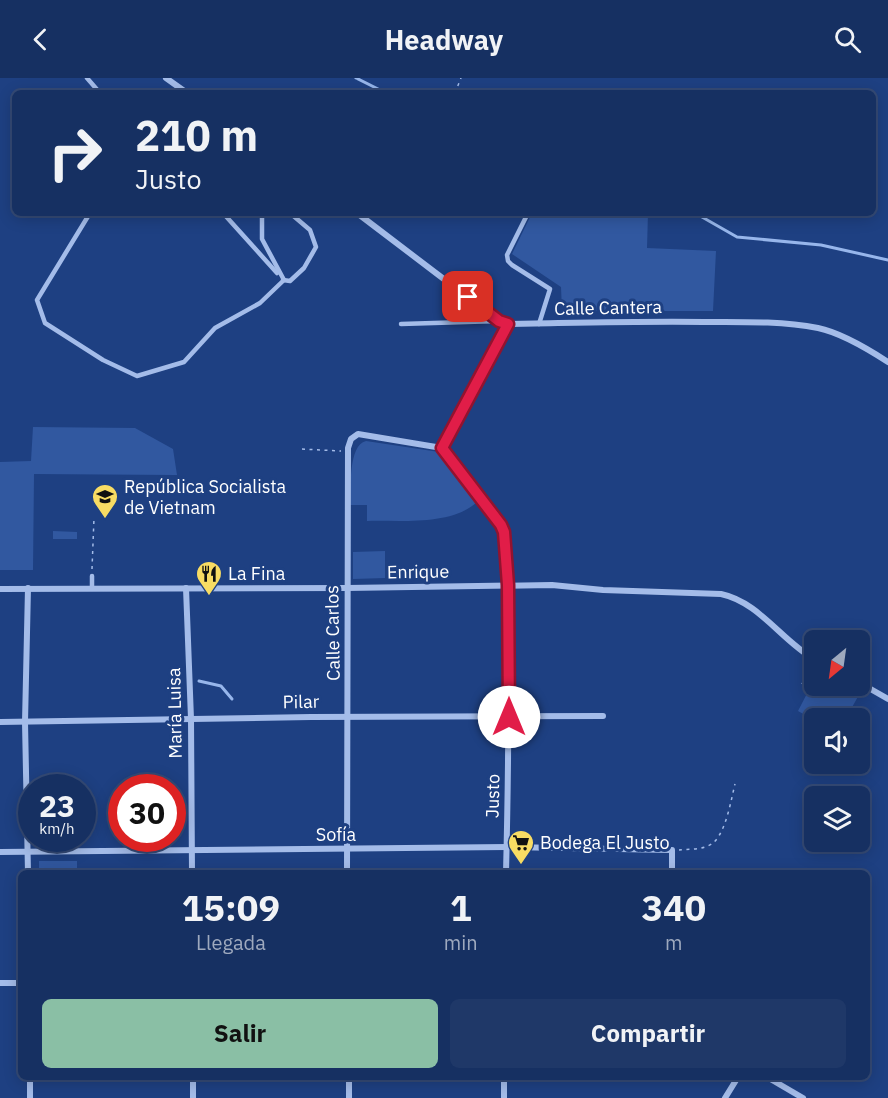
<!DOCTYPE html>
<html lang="es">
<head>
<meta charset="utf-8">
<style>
	:root { --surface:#163062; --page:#1f3868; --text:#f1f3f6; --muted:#9ea9be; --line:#354b77; --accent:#8abfa5 }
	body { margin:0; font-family:"IBM Plex Sans",sans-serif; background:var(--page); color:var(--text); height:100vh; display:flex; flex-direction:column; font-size:22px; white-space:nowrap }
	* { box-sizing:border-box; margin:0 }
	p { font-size:20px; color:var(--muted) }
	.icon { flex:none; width:33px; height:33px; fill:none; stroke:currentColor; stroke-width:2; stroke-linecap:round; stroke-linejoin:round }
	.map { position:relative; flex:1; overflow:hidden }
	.panel { position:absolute; left:18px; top:792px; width:852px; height:210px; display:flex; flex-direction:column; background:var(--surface); border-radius:9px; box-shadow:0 3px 15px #0003,0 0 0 2px var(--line) }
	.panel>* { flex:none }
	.banner { position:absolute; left:12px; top:12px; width:864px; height:126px; border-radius:9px; box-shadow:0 3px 15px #0003,0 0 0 2px var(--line); background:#163062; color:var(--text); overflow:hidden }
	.needle { width:39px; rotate:209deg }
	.tools { position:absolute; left:804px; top:552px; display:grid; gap:12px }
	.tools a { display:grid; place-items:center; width:66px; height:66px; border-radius:9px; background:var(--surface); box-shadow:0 3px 15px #0003,0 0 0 2px var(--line); font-size:30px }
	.speed { position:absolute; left:18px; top:696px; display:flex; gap:12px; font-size:30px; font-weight:700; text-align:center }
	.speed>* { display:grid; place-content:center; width:78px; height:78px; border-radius:50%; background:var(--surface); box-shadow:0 3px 15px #0003,0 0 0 2px var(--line); line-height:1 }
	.speed small { font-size:15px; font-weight:400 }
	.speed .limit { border:9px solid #d22; background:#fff; color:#111 }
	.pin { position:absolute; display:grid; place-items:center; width:51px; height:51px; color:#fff; margin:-26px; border-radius:12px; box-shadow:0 3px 9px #0006 }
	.me { position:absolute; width:66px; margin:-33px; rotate:0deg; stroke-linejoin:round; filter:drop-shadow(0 0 4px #0008) }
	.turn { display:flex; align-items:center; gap:21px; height:126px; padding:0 24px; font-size:27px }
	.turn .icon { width:78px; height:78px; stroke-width:2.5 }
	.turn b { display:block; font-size:42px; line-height:51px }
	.eta { display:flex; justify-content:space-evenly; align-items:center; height:102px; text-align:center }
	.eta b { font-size:36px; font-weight:700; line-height:42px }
	.button { display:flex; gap:12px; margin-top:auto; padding:12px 24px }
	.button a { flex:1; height:69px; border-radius:9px; background:var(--accent); color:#111; font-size:24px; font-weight:700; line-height:69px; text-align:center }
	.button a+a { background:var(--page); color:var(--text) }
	header { display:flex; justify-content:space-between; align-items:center; height:78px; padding:0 24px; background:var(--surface); font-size:27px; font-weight:700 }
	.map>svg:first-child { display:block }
	.green { fill:#3158a0 }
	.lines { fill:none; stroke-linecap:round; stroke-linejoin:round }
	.stream { stroke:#97b6eb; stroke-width:3 }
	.path { stroke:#a4bce9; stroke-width:1.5; stroke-dasharray:3 4.5; stroke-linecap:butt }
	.lane { stroke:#a4bce9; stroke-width:4.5 }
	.street { stroke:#a4bce9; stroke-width:6 }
	.route-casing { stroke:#92132f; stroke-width:15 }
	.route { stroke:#e11d48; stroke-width:10 }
	.labels { text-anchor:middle; stroke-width:6; stroke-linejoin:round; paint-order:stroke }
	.street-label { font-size:18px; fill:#fff; stroke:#1e4082 }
	.poi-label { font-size:18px; fill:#fff; stroke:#1e4082; text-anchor:start }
</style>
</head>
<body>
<header><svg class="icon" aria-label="back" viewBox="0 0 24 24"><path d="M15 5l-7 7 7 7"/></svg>Headway<svg class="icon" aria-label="search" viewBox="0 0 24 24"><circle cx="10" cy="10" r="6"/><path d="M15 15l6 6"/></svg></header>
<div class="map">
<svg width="888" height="1020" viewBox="0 0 888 1020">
	<rect width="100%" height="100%" fill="#1e4082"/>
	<g class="green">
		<polygon points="532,135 648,135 647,170 716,173 713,233 562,233 561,209 512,176"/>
		<polygon points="33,349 135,350 173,371 177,397 34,396 33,492 0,492 0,384 31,383"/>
		<path d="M 366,363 L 439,374 L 476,425 C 449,448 400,442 367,443 L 367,427 L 350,427 C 351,412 348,367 366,363 Z"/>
		<polygon points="53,453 77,454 77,461 53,461"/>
		<polygon points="385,473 385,500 353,501 353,474"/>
		<polygon points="814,602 814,608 846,608 860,615 846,640 814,640 814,642 798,633"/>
		<rect x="39" y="783" width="38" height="12"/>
	</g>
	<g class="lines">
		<g class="stream">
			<polyline points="356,0 386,15"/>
			<polyline points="695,135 737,159 821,167 888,182"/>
			<polyline points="199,603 221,608 232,621"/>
		</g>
		<g class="path">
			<polyline points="455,15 461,0"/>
			<polyline points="302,371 341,373"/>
			<polyline points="92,491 94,440"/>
			<polyline points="802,606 812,588"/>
			<path d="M 679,772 C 689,771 704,772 713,765 C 726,754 731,722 735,706"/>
		</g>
		<g class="lane">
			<polyline points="87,0 100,15"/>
			<polyline points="90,135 37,222 45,245 103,282 137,298 184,284 215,250 260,225 284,202 262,161 262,135"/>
			<polyline points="223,135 277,195"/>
			<polyline points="528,135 507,177 508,183 512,187 550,211 539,246"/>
			<polyline points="283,202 290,203 304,190 316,169 310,152 290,135"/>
			<polyline points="401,246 499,243"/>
			<polyline points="92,510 92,498"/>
		</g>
		<g class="street">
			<polyline points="166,0 187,15"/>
			<path d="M 357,135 L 499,243 L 508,246 C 574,245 639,243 704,244 C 742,244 781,243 818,250 C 842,255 868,271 888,284"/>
			<path d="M 442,370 L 501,447 C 512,474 508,522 508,552 C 509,633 508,714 506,795"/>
			<polyline points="442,370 508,246"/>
			<polyline points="28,510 25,644 28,795"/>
			<polyline points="186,510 191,641 192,795"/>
			<path d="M 0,511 L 347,510 L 552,507 L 603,512 L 721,516 C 759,524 782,563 814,581"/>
			<polyline points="860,605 888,621"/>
			<polyline points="0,644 311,639 603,638"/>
			<polyline points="0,774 507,769 672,772 672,795"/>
			<polyline points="347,795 348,370 351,361 358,356 442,370"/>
			<polyline points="0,905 21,905"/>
			<polyline points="30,999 30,1020"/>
			<polyline points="349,999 349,1020"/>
			<polyline points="767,999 803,1020"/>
			<polyline points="193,1020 193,999"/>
			<polyline points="504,1020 504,999"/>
			<polyline points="725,1020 738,999"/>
		</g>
	</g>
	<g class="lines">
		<defs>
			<polyline id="route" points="468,219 499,243 508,246 442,370 501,447 504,454 508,507 509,639"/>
		</defs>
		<use href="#route" class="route-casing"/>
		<use href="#route" class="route"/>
	</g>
	<defs>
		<symbol id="school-pin" viewBox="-11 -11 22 30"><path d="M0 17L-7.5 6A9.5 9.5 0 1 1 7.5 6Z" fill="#f8dc63" stroke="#1e4082"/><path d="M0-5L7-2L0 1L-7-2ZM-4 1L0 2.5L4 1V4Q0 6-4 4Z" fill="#111"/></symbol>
		<symbol id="restaurant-pin" viewBox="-11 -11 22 30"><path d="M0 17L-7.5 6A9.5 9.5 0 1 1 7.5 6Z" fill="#f8dc63" stroke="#1e4082"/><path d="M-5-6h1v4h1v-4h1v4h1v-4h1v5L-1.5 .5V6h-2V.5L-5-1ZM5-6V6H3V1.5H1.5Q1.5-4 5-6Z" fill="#111"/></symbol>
		<symbol id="supermarket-pin" viewBox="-11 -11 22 30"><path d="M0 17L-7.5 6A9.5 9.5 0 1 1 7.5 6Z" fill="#f8dc63" stroke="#1e4082"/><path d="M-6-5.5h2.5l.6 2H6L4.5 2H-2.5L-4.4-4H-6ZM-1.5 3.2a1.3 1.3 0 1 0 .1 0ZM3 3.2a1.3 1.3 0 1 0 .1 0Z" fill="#111"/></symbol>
	</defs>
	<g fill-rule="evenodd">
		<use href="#school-pin" x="90" y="404" width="30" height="40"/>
		<use href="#restaurant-pin" x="194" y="481" width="30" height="40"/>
		<use href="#supermarket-pin" x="506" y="750" width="30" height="40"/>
	</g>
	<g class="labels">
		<g class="street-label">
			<text transform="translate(608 230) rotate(-1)" y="6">Calle Cantera</text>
			<text transform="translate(418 494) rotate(-1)" y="6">Enrique</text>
			<text transform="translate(333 555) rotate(-91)" y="6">Calle Carlos</text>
			<text transform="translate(301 624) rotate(-1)" y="6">Pilar</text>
			<text transform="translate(175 635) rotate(-91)" y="6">María Luisa</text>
			<text transform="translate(493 718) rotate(-89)" y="6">Justo</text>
			<text x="336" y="763">Sofía</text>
		</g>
		<g class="poi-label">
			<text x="124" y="415">República Socialista<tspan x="124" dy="21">de Vietnam</tspan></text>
			<text x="228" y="502">La Fina</text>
			<text x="540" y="771">Bodega El Justo</text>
		</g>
	</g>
</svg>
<div class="tools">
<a><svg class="needle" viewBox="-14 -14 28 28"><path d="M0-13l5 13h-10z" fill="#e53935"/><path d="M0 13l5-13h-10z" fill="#9ea9be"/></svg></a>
<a><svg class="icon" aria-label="sound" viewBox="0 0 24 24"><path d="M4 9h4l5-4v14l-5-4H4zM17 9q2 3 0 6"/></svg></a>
<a><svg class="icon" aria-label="layers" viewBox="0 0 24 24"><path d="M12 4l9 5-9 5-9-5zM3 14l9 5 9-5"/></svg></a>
</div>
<div class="speed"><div>23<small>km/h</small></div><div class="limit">30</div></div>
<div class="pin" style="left:468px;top:219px;background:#d93025"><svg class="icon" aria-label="arrive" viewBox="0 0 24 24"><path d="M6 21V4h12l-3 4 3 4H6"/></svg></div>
<svg class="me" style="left:509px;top:639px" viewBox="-20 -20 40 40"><circle r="19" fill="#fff"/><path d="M0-13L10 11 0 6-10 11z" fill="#e11d48"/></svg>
<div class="banner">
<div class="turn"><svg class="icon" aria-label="right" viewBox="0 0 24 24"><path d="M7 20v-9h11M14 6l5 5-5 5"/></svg><div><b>210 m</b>Justo</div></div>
</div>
<section class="panel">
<div class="eta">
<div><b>15:09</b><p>Llegada</p></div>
<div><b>1</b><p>min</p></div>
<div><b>340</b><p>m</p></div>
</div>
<div class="button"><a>Salir</a><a>Compartir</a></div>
</section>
</div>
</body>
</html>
